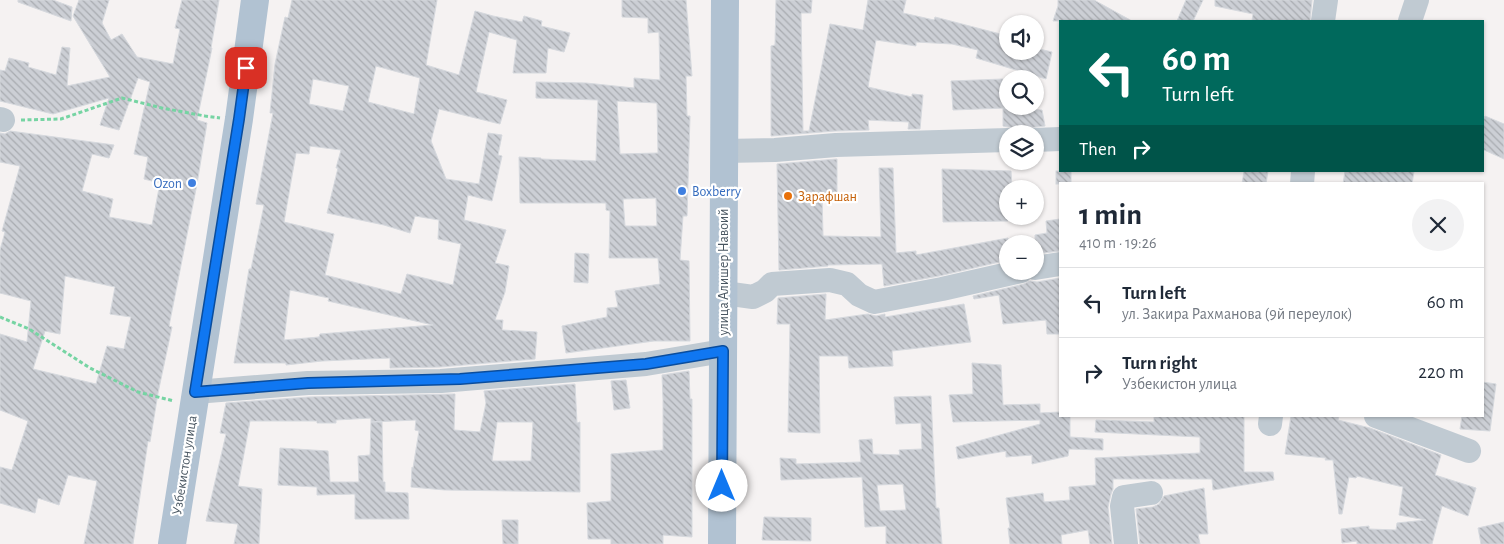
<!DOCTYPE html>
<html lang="en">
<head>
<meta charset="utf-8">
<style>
	:root { --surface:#fff; --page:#f2f2f3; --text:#1f2937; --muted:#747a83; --line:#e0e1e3 }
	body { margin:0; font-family:"Alegreya Sans",sans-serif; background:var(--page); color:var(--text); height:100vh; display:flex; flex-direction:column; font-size:19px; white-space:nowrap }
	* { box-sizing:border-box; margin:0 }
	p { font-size:16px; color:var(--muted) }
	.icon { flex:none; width:28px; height:28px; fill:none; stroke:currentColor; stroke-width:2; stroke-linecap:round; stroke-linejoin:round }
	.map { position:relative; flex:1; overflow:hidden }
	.sheet { position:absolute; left:1059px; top:182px; width:425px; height:235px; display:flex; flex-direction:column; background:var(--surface); border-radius:0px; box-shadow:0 1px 4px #0004 }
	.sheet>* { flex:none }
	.hud { position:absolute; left:1059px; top:20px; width:425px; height:152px; border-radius:0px; box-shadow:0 1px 4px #0004; background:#00695c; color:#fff; overflow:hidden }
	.buttons { position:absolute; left:999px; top:15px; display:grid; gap:10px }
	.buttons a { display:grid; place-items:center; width:45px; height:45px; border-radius:50%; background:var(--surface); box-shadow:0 1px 4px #0004; font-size:25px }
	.pin { position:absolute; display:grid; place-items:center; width:42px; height:42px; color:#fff; margin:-21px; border-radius:10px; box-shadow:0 2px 8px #0006 }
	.me { position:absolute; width:55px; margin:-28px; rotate:0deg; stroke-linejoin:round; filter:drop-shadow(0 0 4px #0008) }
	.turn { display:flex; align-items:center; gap:18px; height:105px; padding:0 20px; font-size:22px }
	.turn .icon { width:65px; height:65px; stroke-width:2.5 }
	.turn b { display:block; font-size:35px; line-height:42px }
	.then { display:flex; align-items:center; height:48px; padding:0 20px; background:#0003; gap:10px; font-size:19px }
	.round { display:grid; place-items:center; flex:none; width:52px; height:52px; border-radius:26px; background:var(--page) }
	.headline { display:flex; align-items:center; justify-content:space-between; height:85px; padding:0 20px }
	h1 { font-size:30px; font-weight:600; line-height:38px }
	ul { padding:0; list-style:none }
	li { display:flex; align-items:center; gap:15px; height:70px; padding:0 20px; border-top:1px solid var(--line) }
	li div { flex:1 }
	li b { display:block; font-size:19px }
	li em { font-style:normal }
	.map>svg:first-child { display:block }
	.building { fill:url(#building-back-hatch); stroke:#d6d9de; fill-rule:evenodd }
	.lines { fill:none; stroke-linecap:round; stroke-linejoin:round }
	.path { stroke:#76d4a3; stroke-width:3; stroke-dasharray:4 2.5; stroke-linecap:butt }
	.minor { stroke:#c0cad2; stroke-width:24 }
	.major { stroke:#b1c2d2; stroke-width:28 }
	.route-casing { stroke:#0a4d9d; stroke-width:12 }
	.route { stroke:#1077f1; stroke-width:9 }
	.shop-dot { fill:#3f7fe0; stroke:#fff; stroke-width:2 }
	.food-dot { fill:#e8710a; stroke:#fff; stroke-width:2 }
	.labels { text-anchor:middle; stroke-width:4.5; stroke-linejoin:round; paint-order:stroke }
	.shop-label { font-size:14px; fill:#366cbe; stroke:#fff; text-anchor:end }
	.food-label { font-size:14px; fill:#c56008; stroke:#fff; text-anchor:start }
	.street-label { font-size:14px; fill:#495661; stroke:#fff }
</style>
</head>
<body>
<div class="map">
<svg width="1504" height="544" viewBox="0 0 1504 544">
	<defs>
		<pattern id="building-back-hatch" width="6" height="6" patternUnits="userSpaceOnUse" patternTransform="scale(1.25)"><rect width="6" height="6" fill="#cccfd5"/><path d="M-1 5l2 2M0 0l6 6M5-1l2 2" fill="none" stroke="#a8abb0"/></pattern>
	</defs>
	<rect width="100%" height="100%" fill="#f5f2f2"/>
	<g class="building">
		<polygon points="18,0 53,0 72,7 71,21 18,2"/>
		<path d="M 79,0 L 109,0 L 102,23 L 111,40 L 122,34 L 137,57 L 173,64 L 180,29 L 175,28 L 182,0 L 219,0 L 211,48 L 212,48 L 197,120 L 207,123 L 197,184 L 169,326 L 172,327 L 158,393 L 150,442 L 148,441 L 133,544 L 84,544 L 97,481 L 68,475 L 59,505 L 38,498 L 35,513 L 0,503 L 0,467 L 12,470 L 28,421 L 0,410 L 0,334 L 27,342 L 31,301 L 0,293 L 0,250 L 5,232 L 2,231 L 20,166 L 0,162 L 0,133 L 5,134 L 10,131 L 114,145 L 109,158 L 92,154 L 82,191 L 113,199 L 109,217 L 152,225 L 160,183 L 144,179 L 148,157 L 134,154 L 150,82 L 138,78 L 119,130 L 100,125 L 109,98 L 53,114 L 0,101 L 0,70 L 5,71 L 9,58 L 29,63 L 28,67 L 56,75 L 62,47 L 70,48 L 67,86 L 110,77 L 73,16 ZM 65,276 L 115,287 L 110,314 L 131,317 L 124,349 L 107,346 L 96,384 L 33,369 L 45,331 L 60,334 Z"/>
		<path d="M 292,0 L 437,0 L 426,65 L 459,75 L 475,11 L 493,16 L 522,22 L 524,16 L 542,21 L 541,26 L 570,33 L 564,52 L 548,48 L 546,73 L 513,73 L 517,40 L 489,32 L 476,92 L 507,100 L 500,124 L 439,109 L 431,141 L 446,179 L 479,184 L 488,133 L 502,135 L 498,155 L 502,156 L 492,201 L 468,195 L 464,220 L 506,230 L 495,263 L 509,266 L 505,292 L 495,320 L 503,320 L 502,330 L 537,332 L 535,359 L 440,367 L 390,368 L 390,358 L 322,361 L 286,365 L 286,363 L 234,363 L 249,269 L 251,269 L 264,205 L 256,204 L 273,113 L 270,113 L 275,64 L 285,17 L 288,18 ZM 376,66 L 420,78 L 414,114 L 368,102 ZM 313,79 L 349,86 L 343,111 L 309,104 ZM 310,146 L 341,150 L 336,168 L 338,168 L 327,213 L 384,225 L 410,233 L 415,216 L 439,220 L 438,239 L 461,244 L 453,285 L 407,274 L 401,294 L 325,275 L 334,234 L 284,222 L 296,153 L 309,154 ZM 290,290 L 329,298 L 328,301 L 433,325 L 320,334 L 319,337 L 284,340 Z"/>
		<path d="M 622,0 L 686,0 L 692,76 L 686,76 L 687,116 L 690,116 L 687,216 L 683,216 L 680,260 L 689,261 L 690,341 L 654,341 L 566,353 L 562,326 L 607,317 L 607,308 L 618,307 L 615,291 L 660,284 L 658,258 L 609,258 L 610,211 L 606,210 L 606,203 L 520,203 L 519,157 L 541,158 L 541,159 L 596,161 L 598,100 L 536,98 L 536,82 L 586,83 L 634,88 L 634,78 L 660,80 L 659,32 L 648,33 L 648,18 L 622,17 ZM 617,101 L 657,103 L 658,153 L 620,154 ZM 656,198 L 657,226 L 625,226 L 623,199 Z"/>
		<polygon points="776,0 812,0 811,13 801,13 803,131 809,131 830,24 863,30 868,0 906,0 903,13 934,20 935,17 1008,36 1008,51 1035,51 1035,48 1052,52 1046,79 976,58 978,50 952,44 916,42 916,46 876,40 868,87 912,97 912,94 923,95 920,129 908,129 909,122 868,120 869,130 835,131 771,136 771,46 775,45"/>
		<polygon points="1058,0 1094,0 1132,21 1053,21 1058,6"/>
		<polygon points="1186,0 1203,0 1193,21 1177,21"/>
		<polygon points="1215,0 1312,0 1310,21 1252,21 1253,14 1215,6"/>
		<polygon points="1003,79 1005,108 953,110 951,81"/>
		<polygon points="1003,108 1042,110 1045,126 1028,128 1020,134 1014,128 1003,126"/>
		<polygon points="1485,116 1504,124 1504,159 1482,149 1482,124"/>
		<polygon points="837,159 837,194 822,195 823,236 881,237 879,168 893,168 896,253 916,251 916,255 1008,238 1008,260 939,276 884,286 882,264 828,265 828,266 779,270 777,164"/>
		<polygon points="942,169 1011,171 1012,189 1008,189 1008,221 943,222"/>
		<rect x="1056" y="171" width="15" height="13"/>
		<polygon points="1244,171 1268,171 1266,184 1242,184"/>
		<polygon points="1345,171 1414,171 1412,184 1343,184"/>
		<polygon points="1060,219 1060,251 1035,254 1035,235 1047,233 1046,221"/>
		<polygon points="575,253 589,254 588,283 574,282"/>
		<polygon points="1060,278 1060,334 1047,334 1046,320 1003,324 999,295 974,299 973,296 1024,284 1030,281 1037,282"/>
		<polygon points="826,294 825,320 868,314 876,316 885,314 885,317 964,304 971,342 892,351 893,366 849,368 848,356 819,356 820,433 788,432 790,324 777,324 778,298"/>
		<polygon points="972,363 1001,365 1003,405 1040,404 1040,413 1060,412 1060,416 1070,416 1070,437 1103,439 1103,450 1069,449 1068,456 1032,464 1032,455 1006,457 1006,451 958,459 956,447 1040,424 1040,420 953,422 949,395 973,394"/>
		<polygon points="689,371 690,399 692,399 692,537 663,535 663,544 611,544 611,539 588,539 587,503 611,501 611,454 663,450 663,399 662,375"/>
		<polygon points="626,380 630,408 614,410 611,381"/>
		<polygon points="1482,382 1496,384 1490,431 1460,429 1462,416 1482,416"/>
		<path d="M 575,384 L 577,423 L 580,422 L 580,492 L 445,490 L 411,487 L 412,467 L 413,468 L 419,431 L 415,430 L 416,420 L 371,422 L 371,418 L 336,420 L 336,423 L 317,423 L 317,421 L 250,421 L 238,486 L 262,489 L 259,544 L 234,544 L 238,524 L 206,521 L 226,434 L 220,433 L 226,403 L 309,397 L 455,394 L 454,430 L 480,432 L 486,403 L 484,391 ZM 497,422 L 533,422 L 531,461 L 492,461 Z"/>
		<path d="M 931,396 L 936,508 L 939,508 L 942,544 L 886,544 L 886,526 L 865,527 L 862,477 L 781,480 L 780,458 L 796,459 L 796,464 L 861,462 L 859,440 L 872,439 L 873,454 L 900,455 L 899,450 L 922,449 L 921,423 L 896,424 L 894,397 ZM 903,484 L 906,510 L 880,511 L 877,485 Z"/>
		<polygon points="1154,416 1244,416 1244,472 1273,472 1274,480 1213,490 1212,479 1113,479 1113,489 1111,494 1108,507 1112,544 1090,544 1088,530 1061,535 1062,544 1010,544 1008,528 1010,528 1006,498 1043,493 1044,502 1070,500 1069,487 1096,485 1095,458 1200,453 1200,437 1095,432 1096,420 1154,422"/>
		<polygon points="1291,416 1339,416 1338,420 1370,428 1441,455 1435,475 1476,488 1468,516 1442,506 1432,544 1357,544 1357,541 1342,543 1341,529 1369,526 1369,529 1396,530 1397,523 1426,520 1399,515 1403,487 1357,476 1356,478 1349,477 1342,514 1339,514 1333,460 1325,460 1326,458 1285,454"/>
		<polygon points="371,422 382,422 383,482 385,482 385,492 408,493 409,519 355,519 355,494 317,495 317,487 278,485 280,448 328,451 330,482 359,482 358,456 370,455"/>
		<polygon points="1204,488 1208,534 1198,534 1200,544 1140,544 1136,509 1153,507 1159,504 1164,496"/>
		<polygon points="764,517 811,518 811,541 762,540"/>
		<polygon points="502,520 518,520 518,544 503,544"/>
		<polygon points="1504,522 1504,544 1481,544 1478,528"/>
	</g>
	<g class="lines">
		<g class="path">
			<polyline points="21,120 61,119 122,98 162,108 205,116 220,118"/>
			<polyline points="0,317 29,329 90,368 138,392 174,401"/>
		</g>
		<g class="minor">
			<polyline points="1323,21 1326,0"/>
			<polyline points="1410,21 1417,0"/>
			<polyline points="0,119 3,120"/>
			<polyline points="1035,140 1060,139"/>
			<polyline points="724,151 775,150 836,145 1008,140"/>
			<polyline points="1302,184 1303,171"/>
			<polyline points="1035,268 1060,264"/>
			<polyline points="724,293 753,297 765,291 772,284 830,280 847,284 859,295 874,302 942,289 1021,271"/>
			<polyline points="195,392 308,383 441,381 646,364 723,351"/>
			<polyline points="1376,416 1469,451"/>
			<polyline points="1270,424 1271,416"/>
			<polyline points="1126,544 1122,506 1124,497 1151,493"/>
		</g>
		<g class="major">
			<polyline points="172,544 239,119 255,0"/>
			<polyline points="722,544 725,0"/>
		</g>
	</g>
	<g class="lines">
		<defs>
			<polyline id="route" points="246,68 239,119 195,392 308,383 460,379 646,364 723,351 722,486"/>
		</defs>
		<use href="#route" class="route-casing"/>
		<use href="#route" class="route"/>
	</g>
	<g class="shop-dot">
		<circle cx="192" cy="183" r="5"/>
		<circle cx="682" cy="191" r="5"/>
	</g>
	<circle class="food-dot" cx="788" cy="196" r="5"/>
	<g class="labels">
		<g class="shop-label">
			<text x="182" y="188">Ozon</text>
			<text x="692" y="196" text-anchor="start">Boxberry</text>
		</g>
		<g class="food-label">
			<text x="798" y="201">Зарафшан</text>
		</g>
		<g class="street-label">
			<text transform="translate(723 272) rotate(-90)" y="5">улица Алишер Навоий</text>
			<text transform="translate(184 465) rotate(-81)" y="5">Узбекистон улица</text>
		</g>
	</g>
</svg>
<div class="buttons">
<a><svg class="icon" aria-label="sound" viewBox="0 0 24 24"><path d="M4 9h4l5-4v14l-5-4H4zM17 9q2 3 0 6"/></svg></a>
<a><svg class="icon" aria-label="search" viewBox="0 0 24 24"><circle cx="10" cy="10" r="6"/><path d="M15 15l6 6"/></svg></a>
<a><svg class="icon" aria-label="layers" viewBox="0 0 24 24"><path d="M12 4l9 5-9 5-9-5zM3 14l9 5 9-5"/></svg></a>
<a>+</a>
<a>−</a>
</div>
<div class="pin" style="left:246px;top:68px;background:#d93025"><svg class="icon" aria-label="arrive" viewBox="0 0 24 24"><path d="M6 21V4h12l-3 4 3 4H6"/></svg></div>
<svg class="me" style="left:722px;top:486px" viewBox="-20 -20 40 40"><circle r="19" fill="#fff"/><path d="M0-13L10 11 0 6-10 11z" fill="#1077f1"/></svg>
<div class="hud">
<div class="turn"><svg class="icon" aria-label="left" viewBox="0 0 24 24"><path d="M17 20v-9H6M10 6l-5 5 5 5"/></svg><div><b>60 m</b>Turn left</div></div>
<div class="then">Then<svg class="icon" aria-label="right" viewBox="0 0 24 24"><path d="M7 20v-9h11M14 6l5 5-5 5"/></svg></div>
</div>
<section class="sheet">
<div class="headline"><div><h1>1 min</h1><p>410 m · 19:26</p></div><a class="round"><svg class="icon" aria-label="close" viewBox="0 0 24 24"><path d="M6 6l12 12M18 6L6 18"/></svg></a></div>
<ul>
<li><svg class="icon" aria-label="left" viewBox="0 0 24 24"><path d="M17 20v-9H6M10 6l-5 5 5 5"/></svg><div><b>Turn left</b><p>ул. Закира Рахманова (9й переулок)</p></div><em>60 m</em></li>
<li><svg class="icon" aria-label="right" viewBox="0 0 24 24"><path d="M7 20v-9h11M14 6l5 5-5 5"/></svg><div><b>Turn right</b><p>Узбекистон улица</p></div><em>220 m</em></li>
</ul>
</section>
</div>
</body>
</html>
